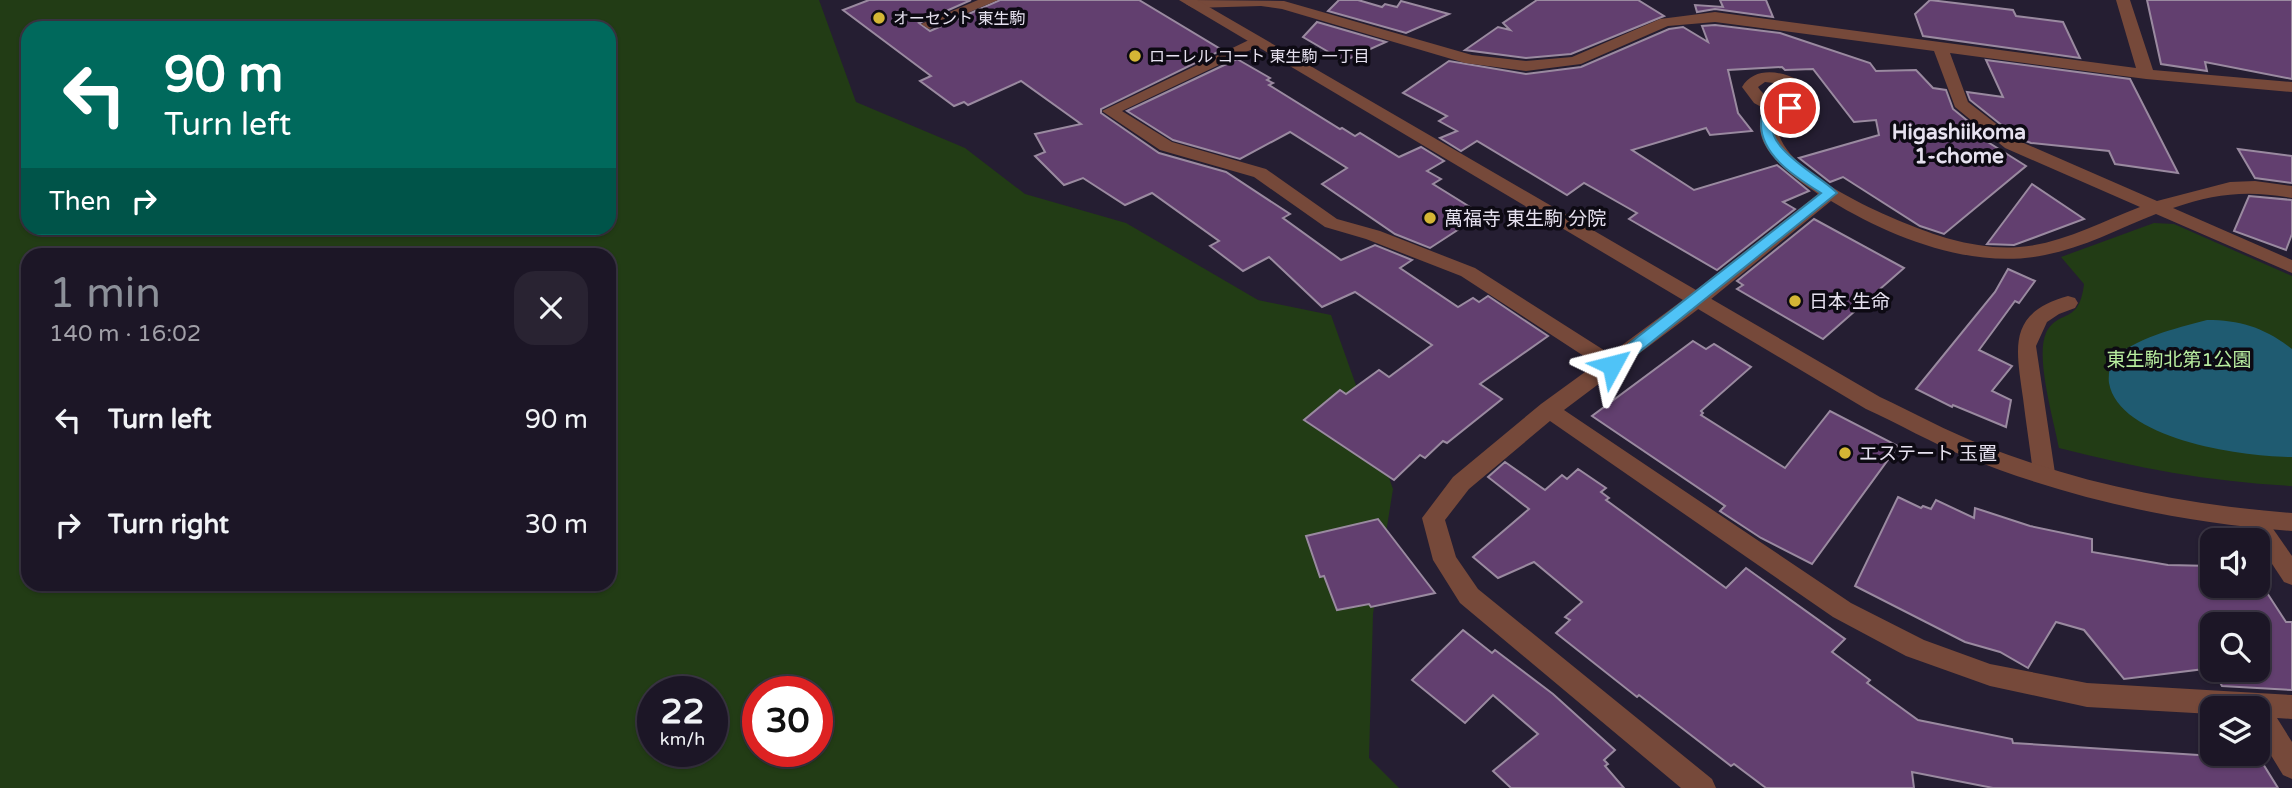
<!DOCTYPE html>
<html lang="en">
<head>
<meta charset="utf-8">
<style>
	:root { --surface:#1c1626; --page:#292332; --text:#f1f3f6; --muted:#a09fa7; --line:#3a3543; --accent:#8c9099 }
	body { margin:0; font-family:"Varela Round","Noto Sans JP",sans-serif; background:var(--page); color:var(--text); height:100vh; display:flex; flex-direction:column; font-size:26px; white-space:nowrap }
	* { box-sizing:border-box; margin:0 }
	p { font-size:23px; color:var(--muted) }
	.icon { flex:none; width:38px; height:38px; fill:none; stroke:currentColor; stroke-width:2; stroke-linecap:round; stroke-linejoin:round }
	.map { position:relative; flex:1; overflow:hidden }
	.side { position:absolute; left:21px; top:248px; width:595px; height:343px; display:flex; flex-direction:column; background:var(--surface); border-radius:21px; box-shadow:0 2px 5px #0004,0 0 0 2px var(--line) }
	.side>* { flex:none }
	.guide { position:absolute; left:21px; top:21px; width:595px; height:214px; border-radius:21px; box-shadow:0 2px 5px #0004,0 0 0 2px var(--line); background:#00695c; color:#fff; overflow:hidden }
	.controls { position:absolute; left:2200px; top:528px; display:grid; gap:14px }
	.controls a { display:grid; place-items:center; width:70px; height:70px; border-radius:14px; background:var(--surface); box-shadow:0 2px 5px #0004,0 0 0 2px var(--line); font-size:35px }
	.speed { position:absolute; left:637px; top:676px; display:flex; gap:14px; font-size:35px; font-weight:700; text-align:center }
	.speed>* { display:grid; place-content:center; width:91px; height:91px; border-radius:50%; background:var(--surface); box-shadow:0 2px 5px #0004,0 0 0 2px var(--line); line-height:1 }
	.speed small { font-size:18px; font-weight:400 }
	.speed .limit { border:10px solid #d22; background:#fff; color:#111 }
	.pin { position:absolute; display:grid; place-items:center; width:60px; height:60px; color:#fff; margin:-30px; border:4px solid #fff; border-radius:50%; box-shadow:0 2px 7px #0007 }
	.me { position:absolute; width:77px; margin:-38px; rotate:52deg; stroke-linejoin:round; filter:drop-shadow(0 0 5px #0008) }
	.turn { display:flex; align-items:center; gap:24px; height:147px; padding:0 28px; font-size:32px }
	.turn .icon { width:91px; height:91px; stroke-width:2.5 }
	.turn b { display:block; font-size:49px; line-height:60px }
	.then { display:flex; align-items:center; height:66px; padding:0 28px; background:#0003; gap:14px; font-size:26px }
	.round { display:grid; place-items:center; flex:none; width:74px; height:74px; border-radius:21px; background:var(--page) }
	.head { display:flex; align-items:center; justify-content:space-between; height:119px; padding:0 28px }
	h1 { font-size:42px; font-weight:600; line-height:52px; color:var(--accent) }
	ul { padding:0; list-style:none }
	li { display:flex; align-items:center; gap:21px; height:105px; padding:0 28px }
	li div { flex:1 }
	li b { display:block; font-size:26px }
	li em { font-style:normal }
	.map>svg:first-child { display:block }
	.green { fill:#223c15; fill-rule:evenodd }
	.water { fill:#1f5b71 }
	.building { fill:#623f6f; stroke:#9a8aa0; stroke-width:2 }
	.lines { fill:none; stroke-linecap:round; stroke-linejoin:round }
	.minor { fill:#76493a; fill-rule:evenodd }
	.tertiary { fill:#76493a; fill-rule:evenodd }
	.route { fill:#4fc3f7; stroke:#337fa1; stroke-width:2 }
	.poi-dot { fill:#d4b635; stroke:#0d0a13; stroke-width:2.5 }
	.labels { text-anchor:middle; stroke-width:7; stroke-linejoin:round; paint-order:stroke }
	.far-poi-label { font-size:16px; fill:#e6e1ef; stroke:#0d0a13; text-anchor:start }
	.poi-label { font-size:19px; fill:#e6e1ef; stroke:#0d0a13; text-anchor:start }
	.park-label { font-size:19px; fill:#b8ed9f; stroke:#0d0a13 }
	.neighbourhood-label { font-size:21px; font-weight:bold; fill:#e6e1ef; stroke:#0d0a13 }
</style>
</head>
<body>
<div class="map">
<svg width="2292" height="788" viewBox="0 0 2292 788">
	<rect width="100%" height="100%" fill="#251e32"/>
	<g class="green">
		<path d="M 0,0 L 819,0 L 856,102 L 965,148 L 1025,194 L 1126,223 L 1258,300 L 1331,315 L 1393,489 L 1373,614 L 1369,758 L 1399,788 L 0,788 ZM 28,28 L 609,28 L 609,228 L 28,228 ZM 28,256 L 609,256 L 609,584 L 28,584 ZM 653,691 L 712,691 L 712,751 L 653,751 ZM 758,691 L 817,691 L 817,751 L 758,751 Z"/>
		<path d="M 2154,223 L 2174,224 L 2292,276 L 2292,486 C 2212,482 2136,468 2059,448 C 2054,421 2035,357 2046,333 C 2059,308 2079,326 2084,284 L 2061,257 Z"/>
	</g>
	<path class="water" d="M 2207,320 C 2241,320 2265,328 2292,349 L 2292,457 C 2245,457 2119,440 2109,383 C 2108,376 2110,368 2110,361 C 2139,336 2171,330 2207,320 Z"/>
	<g class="building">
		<polygon points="869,0 971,0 919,23 930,31 1000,0 1139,0 1222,50 1101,109 1101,113 1159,153 1226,172 1290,214 1283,218 1341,260 1375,245 1412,260 1400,268 1458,307 1473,298 1479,302 1488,296 1548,336 1480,384 1502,399 1447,443 1443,441 1425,458 1420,455 1394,480 1304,420 1340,390 1346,394 1379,370 1389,377 1432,345 1355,292 1322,307 1269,257 1243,271 1210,246 1219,241 1152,193 1125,205 1083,178 1064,185 1035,156 1045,152 1035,134 1081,124 1021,81 968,105 964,102 954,106 920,81 931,76 843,10"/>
		<polygon points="1339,0 1358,0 1382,7 1385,4 1397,7 1401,1 1449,14 1406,33 1328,11"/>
		<polygon points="1537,0 1638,0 1664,16 1571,54 1526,58 1465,50 1498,27 1510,30 1503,23"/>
		<polygon points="1720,0 1766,0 1773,17 1715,9 1697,12 1695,5 1723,7"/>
		<polygon points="1930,0 2013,10 2016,16 2063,22 2080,58 1923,36 1915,14"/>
		<polygon points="2147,0 2292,0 2292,79 2205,62 2207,71 2161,64"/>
		<polygon points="1317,22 1386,42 1344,61 1303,37"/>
		<polygon points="1715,25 1780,33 1870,63 1876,71 1916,70 1933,88 1946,90 1953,109 1990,139 1983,139 2026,166 1944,234 1920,226 1843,177 1830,182 1799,158 1879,135 1876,120 1854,122 1813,69 1785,70 1782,67 1728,70 1738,113 1752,131 1710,135 1706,128 1632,150 1694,190 1777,165 1809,191 1783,202 1795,209 1717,270 1629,219 1637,213 1584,183 1567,195 1477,141 1461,151 1440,138 1457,131 1439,121 1447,116 1403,93 1449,61 1526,74 1581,67 1669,29 1683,27 1708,42 1702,26"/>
		<polygon points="1237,59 1270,78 1267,80 1273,83 1269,85 1340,129 1342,128 1355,136 1360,133 1399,157 1421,147 1444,161 1427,171 1441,179 1433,184 1478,212 1475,214 1479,216 1430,248 1395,234 1322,184 1347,168 1290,132 1240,159 1173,140 1127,111"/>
		<polygon points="1986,60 2130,79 2178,173 2115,164 2109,151 2031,143 2018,138 1970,100 1967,92 2003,97"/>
		<polygon points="2238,149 2292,156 2292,183 2255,178"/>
		<polygon points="2032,184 2084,219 2014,245 1987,244"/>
		<polygon points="2249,196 2292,200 2292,234 2286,250 2234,231"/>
		<polygon points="1814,219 1904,268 1823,339 1737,289 1743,285 1737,281"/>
		<polygon points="2008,269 2035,281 2019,303 2015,301 1979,350 2012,366 1992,391 2011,400 2006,427 1953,405 1952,407 1916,389 1995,292"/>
		<polygon points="1693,341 1706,349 1714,344 1751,367 1701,411 1703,413 1701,415 1785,468 1830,411 1898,446 1812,564 1761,538 1720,511 1725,506 1592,416"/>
		<polygon points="1505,462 1545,490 1562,475 1567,479 1578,469 1606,488 1601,492 1609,498 1606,500 1726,588 1746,568 1845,639 1832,652 1870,680 1867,683 1918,720 2012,739 2013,743 2260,759 2278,788 1993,788 1912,772 1914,788 1766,788 1734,764 1731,766 1639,695 1637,697 1556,633 1570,620 1565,617 1582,602 1534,562 1498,578 1473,557 1529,509 1488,477"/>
		<polygon points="1898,497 1921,508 1923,506 1931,509 1936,500 1974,518 1975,508 2030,526 2092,539 2092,552 2168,565 2212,566 2212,586 2258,586 2258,579 2286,622 2292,622 2292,690 2222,686 2213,670 2258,670 2258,625 2212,625 2212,668 2124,679 2084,630 2056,622 2028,668 2000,652 1965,642 1855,586"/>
		<polygon points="1378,519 1435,593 1371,607 1369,604 1337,610 1324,576 1320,577 1306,536"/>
		<polygon points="1463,630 1492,653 1495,650 1553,694 1615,750 1604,760 1608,764 1605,766 1624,788 1511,788 1493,771 1538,734 1493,695 1465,723 1412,680"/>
	</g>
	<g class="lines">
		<g class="minor">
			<polygon points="978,0 998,0 934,27 929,29 921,24"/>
			<path d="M 1191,0 L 1284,1 L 1472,55 L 1526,61 L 1572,57 L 1660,19 L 1715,12 L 2136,68 L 2116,0 L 2130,0 L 2153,70 L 2292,82 L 2292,92 L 2146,79 L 1950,53 L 1968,102 L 2017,140 L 2157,201 L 2230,182 L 2255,181 L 2292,186 L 2292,198 C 2248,190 2216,193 2173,208 L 2292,260 L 2292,273 L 2156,214 C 2120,228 2083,248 2045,255 C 1973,270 1892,238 1831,201 L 1705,304 L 1564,410 L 1851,603 L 1924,640 L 1990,664 L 2087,683 L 2292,695 L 2292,719 L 2277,718 L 2292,742 L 2292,779 L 2283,775 L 2258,734 L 2258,709 L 2212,709 L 2212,714 L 2087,707 L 1990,686 L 1906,656 L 1833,617 L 1550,421 L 1469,489 L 1445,520 L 1456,557 L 1478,589 L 1712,779 L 1716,788 L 1681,788 L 1460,603 L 1433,560 L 1422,518 L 1453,477 L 1541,404 L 1596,364 L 1461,276 L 1366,239 L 1325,227 L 1254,177 L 1160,150 L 1102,111 L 1251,39 L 1261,39 L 1264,42 L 1261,45 L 1122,111 L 1172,142 L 1266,169 L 1337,219 L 1380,231 L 1475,268 L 1610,354 L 1691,294 L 1818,194 C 1793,177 1744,144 1765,109 L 1754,103 L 1742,87 C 1757,61 1798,74 1814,92 L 1813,104 L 1792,112 L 1780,112 C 1755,168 1911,228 1950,239 C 1972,245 1997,249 2019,247 C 2061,244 2101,222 2140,207 L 2005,148 L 1955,107 L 1934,51 L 1715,22 L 1668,26 L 1581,64 L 1526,71 L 1465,63 L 1282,9 L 1261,6 L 1193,8 L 1186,4 ZM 1765,82 L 1782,84 L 1798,94 L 1799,99 C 1784,107 1767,101 1758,87 Z"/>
			<path d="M 2068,296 L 2075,298 L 2078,303 L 2075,308 L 2059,314 L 2047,322 L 2036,346 L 2055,473 L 2052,479 L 2044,482 L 2036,479 L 2033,473 C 2030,448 2026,423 2023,398 C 2016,347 2007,313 2068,296 Z"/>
			<polygon points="2254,511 2262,513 2292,556 2292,585 2284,582 2243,520 2246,513"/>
		</g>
		<path class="tertiary" d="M 1179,0 L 1197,0 L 1880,397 C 1914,413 1947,431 1982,445 C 2081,484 2186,505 2292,513 L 2292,531 C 2181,523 2070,499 1966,457 C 1932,443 1899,424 1866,409 Z"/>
	</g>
	<path class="route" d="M 1775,102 L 1794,105 L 1796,108 L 1790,112 L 1778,110 C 1751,144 1821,175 1837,193 L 1618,369 L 1607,369 L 1604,365 L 1607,361 L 1821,193 C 1797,178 1761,156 1761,124 C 1761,114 1765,106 1775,102 Z"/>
	<g class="poi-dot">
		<circle cx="879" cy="18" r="7"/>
		<circle cx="1135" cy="56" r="7"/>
		<circle cx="1430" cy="218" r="7"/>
		<circle cx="1795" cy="301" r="7"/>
		<circle cx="1845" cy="453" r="7"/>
	</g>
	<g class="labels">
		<g class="far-poi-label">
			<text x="893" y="24">オーセント 東生駒</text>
			<text x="1149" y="62">ローレル コート 東生駒 一丁目</text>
		</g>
		<g class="poi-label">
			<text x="1444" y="225">萬福寺 東生駒 分院</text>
			<text x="1809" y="308">日本 生命</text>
			<text x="1859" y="460">エステート 玉置</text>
		</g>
		<g class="park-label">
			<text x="2179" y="366">東生駒北第1公園</text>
		</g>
		<g class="neighbourhood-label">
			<text x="1959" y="139">Higashiikoma<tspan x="1959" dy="24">1-chome</tspan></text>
		</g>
	</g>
</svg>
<div class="controls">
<a><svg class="icon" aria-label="sound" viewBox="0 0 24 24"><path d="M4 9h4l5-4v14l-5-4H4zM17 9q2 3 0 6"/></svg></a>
<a><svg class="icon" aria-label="search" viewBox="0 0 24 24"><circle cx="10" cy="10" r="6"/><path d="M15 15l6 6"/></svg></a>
<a><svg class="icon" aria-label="layers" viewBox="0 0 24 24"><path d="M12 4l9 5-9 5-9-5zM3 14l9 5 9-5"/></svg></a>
</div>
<div class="speed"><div>22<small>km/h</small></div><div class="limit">30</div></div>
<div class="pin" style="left:1790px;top:108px;background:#d93025"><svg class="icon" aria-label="arrive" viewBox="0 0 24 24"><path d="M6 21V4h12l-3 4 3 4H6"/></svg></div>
<svg class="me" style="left:1612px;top:365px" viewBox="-20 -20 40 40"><path d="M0-17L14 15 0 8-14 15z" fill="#4fc3f7" stroke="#fff" stroke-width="4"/></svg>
<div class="guide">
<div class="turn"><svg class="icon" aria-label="left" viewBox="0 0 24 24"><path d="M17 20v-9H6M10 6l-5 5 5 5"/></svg><div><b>90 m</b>Turn left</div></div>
<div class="then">Then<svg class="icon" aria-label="right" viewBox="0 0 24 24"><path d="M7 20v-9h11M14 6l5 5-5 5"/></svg></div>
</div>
<section class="side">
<div class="head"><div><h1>1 min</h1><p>140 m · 16:02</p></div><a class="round"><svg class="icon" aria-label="close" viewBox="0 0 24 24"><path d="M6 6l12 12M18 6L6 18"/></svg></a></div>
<ul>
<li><svg class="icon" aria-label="left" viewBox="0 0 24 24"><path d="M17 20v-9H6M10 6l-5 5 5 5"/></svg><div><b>Turn left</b></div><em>90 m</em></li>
<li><svg class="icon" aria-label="right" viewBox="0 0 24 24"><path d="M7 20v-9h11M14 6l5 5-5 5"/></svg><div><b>Turn right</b></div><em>30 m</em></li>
</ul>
</section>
</div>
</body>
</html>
